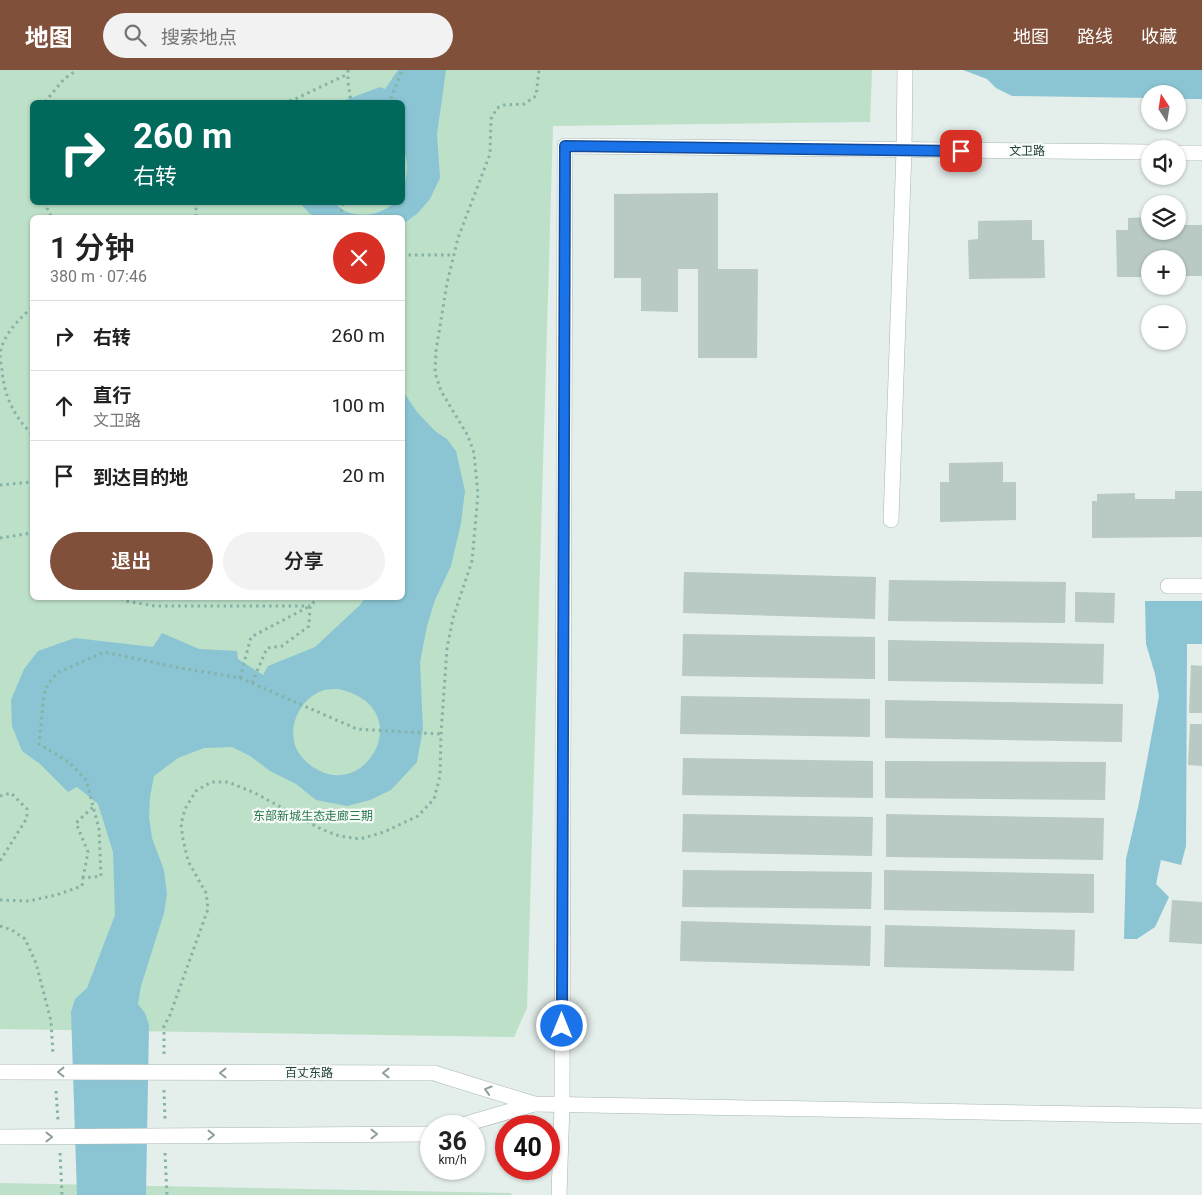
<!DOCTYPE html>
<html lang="zh">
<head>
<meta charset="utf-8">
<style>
	:root { --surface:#fff; --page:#f2f2f2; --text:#222; --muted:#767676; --line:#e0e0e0; --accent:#81503b }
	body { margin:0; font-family:Roboto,"Noto Sans SC",sans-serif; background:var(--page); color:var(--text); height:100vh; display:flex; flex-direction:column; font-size:19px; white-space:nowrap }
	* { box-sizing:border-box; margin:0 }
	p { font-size:16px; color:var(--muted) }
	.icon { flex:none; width:28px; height:28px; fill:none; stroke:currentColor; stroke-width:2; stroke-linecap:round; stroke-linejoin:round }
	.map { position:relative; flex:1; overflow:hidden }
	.details { position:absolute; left:30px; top:145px; width:375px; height:385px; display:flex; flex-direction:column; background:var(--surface); border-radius:8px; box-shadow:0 1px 4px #0004 }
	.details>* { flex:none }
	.guide { position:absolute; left:30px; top:30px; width:375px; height:105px; border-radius:8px; box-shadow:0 1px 4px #0004; background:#00695c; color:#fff; overflow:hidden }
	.needle { width:32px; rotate:348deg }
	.controls { position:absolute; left:1141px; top:15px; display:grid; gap:10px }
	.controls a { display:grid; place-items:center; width:45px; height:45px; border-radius:50%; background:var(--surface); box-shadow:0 1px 4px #0004; font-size:25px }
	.speed { position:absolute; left:420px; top:1045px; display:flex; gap:10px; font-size:25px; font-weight:700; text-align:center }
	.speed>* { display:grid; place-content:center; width:65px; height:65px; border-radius:50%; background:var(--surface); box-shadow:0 1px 4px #0004; line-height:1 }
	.speed small { font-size:12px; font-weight:400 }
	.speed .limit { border:8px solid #d22; background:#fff; color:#111 }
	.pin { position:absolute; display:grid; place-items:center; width:42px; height:42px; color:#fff; margin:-21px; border-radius:10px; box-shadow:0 2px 8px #0006 }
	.me { position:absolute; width:55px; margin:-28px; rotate:0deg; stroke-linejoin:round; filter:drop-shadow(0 0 4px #0008) }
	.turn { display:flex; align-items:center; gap:18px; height:105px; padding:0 20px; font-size:22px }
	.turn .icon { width:65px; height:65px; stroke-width:2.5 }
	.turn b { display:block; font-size:35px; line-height:42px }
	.round { display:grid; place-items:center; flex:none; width:52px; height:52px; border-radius:26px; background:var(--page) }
	.head { display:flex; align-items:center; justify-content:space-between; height:85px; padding:0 20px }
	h1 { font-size:30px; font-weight:600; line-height:38px }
	.action { display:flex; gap:10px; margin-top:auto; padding:10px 20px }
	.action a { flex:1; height:58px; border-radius:30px; background:var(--accent); color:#fff; font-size:20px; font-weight:600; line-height:58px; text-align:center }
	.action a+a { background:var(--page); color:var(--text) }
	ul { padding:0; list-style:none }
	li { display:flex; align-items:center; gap:15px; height:70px; padding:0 20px; border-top:1px solid var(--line) }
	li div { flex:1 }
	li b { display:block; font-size:19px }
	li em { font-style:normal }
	header { display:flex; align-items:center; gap:30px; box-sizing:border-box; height:70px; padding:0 25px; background:var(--accent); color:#fff }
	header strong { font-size:24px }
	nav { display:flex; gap:28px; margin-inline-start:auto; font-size:18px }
	.search { width:350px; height:45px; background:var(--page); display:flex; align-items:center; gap:12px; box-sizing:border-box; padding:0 18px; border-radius:28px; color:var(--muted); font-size:19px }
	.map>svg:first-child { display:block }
	.green { fill:#bde0c8; fill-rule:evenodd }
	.water { fill:#8bc5d4; fill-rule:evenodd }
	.building { fill:#b9c9c3 }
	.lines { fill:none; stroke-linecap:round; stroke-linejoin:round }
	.minor-casing { stroke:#a6b7b2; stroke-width:16 }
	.path { stroke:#84b3a6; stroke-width:3; stroke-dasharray:2.5 4; stroke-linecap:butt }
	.minor { stroke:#fff; stroke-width:15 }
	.minor-bridge-casing { stroke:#a6b7b2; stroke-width:16; stroke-linecap:butt }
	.minor-bridge { stroke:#fff; stroke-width:15 }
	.oneway { stroke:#91a09c }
	.route-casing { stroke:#114b97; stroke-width:12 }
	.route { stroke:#1a73e8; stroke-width:9 }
	.labels { text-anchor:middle; stroke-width:4.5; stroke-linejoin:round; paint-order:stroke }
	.street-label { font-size:12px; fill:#23413a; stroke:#f5faf8 }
	.park-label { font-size:12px; fill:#2b794d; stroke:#f5faf8 }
</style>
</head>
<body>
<header>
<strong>地图</strong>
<div class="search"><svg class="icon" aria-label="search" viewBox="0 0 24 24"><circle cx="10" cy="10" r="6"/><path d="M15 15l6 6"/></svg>搜索地点</div>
<nav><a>地图</a><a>路线</a><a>收藏</a></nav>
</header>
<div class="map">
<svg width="1202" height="1125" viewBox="0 0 1202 1125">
	<rect width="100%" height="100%" fill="#e4eeea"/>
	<g class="green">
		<path d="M 0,0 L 872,0 L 870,52 L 553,56 L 527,938 L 514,967 L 0,959 ZM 32,32 L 402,32 L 402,132 L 32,132 ZM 32,148 L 402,148 L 402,528 L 32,528 Z"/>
		<polygon points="0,1113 510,1123 512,1125 0,1125"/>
	</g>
	<g class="water">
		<path d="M 398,0 L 446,0 L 437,64 L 440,108 L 430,129 L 418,143 L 403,154 L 402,148 L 318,148 L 309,143 L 300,133 C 310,132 321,131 331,132 C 336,133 342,140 347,142 C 363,148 382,144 394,133 L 402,132 C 402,114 413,99 403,81 L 402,32 L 340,32 L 380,17 L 385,19 Z"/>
		<polygon points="963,0 1202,0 1202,29 1178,29 1178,24 1150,24 1150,28 1012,26 996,18 987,9"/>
		<path d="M 403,321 L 417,342 L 435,361 L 447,369 L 456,381 L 465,421 L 461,453 L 451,496 L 435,530 L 427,556 L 420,592 L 423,659 L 417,692 L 391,720 L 370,730 L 347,736 L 316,730 L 296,714 L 270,701 L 250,686 L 232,677 L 204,678 L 178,688 L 154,706 L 150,727 L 149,747 L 152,768 L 164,800 L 167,824 L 164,843 L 141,916 L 138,934 L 145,943 L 149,955 L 146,1125 L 77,1125 L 71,942 L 75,929 L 87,918 L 115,845 L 113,782 L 98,734 L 77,717 L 68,722 L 40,694 L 22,681 L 12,656 L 11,630 L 24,599 L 38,581 L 75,568 L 153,577 L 162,563 L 199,579 L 237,581 L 238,589 L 263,605 L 268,596 L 315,577 L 360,535 L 365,528 L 402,528 ZM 339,619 C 417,637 369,728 318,700 C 308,695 299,686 295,675 C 288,653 302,627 324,620 C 329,619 334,619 339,619 Z"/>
		<polygon points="1145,531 1202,531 1202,574 1187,574 1186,776 1181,795 1161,790 1156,814 1169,827 1155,857 1137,869 1124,869 1126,789 1139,733 1159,626 1155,604 1146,574"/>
	</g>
	<g class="building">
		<polygon points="718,123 718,199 758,199 757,288 698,288 698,199 678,199 678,242 641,241 641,208 614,208 614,124"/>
		<polygon points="1150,147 1150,161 1178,161 1178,155 1202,155 1202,206 1178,206 1178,189 1150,189 1150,207 1117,207 1116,160 1128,160 1128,148"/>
		<polygon points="1032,150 1032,170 1044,170 1045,208 969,209 968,170 978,169 978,151"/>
		<polygon points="1003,392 1003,412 1016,412 1016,450 940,452 940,412 949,412 949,393"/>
		<polygon points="1175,421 1202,421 1202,467 1092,468 1092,431 1097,431 1097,424 1135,423 1135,429 1175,429"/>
		<polygon points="684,502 876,507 875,549 683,543"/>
		<polygon points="889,510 1066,512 1065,553 888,551"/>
		<polygon points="1075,522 1115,523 1114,553 1075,552"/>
		<polygon points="683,564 875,567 875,609 682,606"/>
		<polygon points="888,570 1104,574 1103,614 888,611"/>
		<polygon points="1191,595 1202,596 1202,643 1189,643"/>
		<polygon points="681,626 870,629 870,667 680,664"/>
		<polygon points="885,630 1123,634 1122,672 885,668"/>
		<polygon points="1190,654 1202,654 1202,696 1188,695"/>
		<polygon points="683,688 873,691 873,728 682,725"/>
		<polygon points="885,691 1106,692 1105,730 885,728"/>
		<polygon points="683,744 873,747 872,786 682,782"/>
		<polygon points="886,744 1104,748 1103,790 886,787"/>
		<polygon points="683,800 872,802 871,839 682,837"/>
		<polygon points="884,800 1094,804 1094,843 884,840"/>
		<polygon points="1172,830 1202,832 1202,874 1169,872"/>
		<polygon points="681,851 871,856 870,896 680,891"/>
		<polygon points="885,855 1075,860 1074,901 884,897"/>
	</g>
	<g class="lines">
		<defs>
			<g id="minor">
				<polyline points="1178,83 1202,83"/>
				<polyline points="891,450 904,80 905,0"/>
				<polyline points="1168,516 1202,516"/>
				<polyline points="434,1003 534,1034 1202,1046"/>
				<polyline points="459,1056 534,1034"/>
				<polyline points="559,1125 562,1035 565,76 1150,82"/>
			</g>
		</defs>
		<use href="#minor" class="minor-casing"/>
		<g class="path">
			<polyline points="348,0 348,13 351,32"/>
			<polyline points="45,32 64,9 77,0"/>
			<polyline points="283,32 293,30 348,4"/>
			<polyline points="386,32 390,31 402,0"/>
			<polyline points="44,132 52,148"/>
			<polyline points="193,132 196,137 196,148"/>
			<polyline points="339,148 344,132"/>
			<polyline points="402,185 454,185"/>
			<path d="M 32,238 C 19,248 2,267 0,284 C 0,289 1,295 2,300 C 4,325 14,347 32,364"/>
			<polyline points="0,415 32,412"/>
			<polyline points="0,468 32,463"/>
			<polyline points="121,528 125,531 155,536 310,536"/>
			<polyline points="240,608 251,567 310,536"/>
			<polyline points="252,613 267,578 282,576 309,556 310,536 318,528"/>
			<polyline points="0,726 11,723 27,739 27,748 0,791"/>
			<polyline points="83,808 88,782 76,753 93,737"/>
			<polyline points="0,830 29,831 56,825 82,816 83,808 101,806 99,759 86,710 69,692 39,674 44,624 48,614 57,603 104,582 175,597 240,608 357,659 441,664"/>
			<polyline points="0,856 12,860 25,869 36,893 51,951 53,985"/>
			<polyline points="164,984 164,956 170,945 208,839 206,823 188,791 183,769 181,754 185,739 196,721 211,712 228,712 255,723 321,759 339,766 360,769 384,762 418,746 434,729 440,706 441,664 447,578 453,548 472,491 478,424 474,383 468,366 441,321 435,303 436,281 447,213 458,168 490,84 491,49 497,38 504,35 524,34 536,26 539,0"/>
			<polyline points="164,1020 165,1049"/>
			<polyline points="56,1021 58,1050"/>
			<polyline points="60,1083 62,1125"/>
			<polyline points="165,1083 167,1125"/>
		</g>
		<use href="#minor" class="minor"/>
		<defs>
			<g id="minor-bridge">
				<polyline points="0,1002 434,1003"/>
				<polyline points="0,1067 431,1064"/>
			</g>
		</defs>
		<use href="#minor-bridge" class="minor-bridge-casing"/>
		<use href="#minor-bridge" class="minor-bridge"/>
	</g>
	<defs><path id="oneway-chevron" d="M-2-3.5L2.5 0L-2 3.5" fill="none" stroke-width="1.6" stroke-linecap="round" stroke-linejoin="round" transform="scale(1.25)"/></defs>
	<g class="oneway">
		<use href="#oneway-chevron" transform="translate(61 1002) rotate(-180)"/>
		<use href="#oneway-chevron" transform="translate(223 1003) rotate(-180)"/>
		<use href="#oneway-chevron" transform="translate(386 1003) rotate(-180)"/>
		<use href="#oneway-chevron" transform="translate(488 1020) rotate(-163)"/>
		<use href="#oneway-chevron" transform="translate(374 1064)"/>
		<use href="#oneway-chevron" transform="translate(211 1065)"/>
		<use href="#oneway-chevron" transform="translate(49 1067)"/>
	</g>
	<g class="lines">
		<defs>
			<polyline id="route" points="562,956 565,76 961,81"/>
		</defs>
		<use href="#route" class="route-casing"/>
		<use href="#route" class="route"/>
	</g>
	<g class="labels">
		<g class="street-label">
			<text x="1027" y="85">文卫路</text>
			<text x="309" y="1007">百丈东路</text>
		</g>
		<g class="park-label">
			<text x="313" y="750">东部新城生态走廊三期</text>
		</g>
	</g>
</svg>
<div class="controls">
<a><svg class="needle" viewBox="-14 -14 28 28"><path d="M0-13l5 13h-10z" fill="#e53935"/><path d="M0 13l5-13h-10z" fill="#767676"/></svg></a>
<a><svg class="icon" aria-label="sound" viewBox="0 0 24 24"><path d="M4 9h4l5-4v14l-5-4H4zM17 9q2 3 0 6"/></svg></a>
<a><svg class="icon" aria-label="layers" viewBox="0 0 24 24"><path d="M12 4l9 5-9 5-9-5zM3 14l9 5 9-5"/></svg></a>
<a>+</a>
<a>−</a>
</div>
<div class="speed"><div>36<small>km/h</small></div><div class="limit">40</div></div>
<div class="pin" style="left:961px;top:81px;background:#d93025"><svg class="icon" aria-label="arrive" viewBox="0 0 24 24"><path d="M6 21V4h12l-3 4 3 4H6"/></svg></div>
<svg class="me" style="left:562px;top:956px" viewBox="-20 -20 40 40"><circle r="17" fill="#1a73e8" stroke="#fff" stroke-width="3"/><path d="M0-11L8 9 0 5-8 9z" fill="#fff"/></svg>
<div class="guide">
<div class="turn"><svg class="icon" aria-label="right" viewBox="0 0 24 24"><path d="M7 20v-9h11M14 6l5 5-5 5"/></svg><div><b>260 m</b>右转</div></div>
</div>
<section class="details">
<div class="head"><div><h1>1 分钟</h1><p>380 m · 07:46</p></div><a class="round" style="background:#d93025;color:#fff"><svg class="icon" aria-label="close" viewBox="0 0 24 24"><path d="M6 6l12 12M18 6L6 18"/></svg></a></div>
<ul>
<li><svg class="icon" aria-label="right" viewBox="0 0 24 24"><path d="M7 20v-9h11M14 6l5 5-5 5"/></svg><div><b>右转</b></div><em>260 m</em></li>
<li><svg class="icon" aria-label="ahead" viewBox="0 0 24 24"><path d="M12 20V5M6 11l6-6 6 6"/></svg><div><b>直行</b><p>文卫路</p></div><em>100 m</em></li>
<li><svg class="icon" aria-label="arrive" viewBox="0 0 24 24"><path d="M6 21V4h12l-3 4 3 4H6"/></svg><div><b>到达目的地</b></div><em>20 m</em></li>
</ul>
<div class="action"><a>退出</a><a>分享</a></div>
</section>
</div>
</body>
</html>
